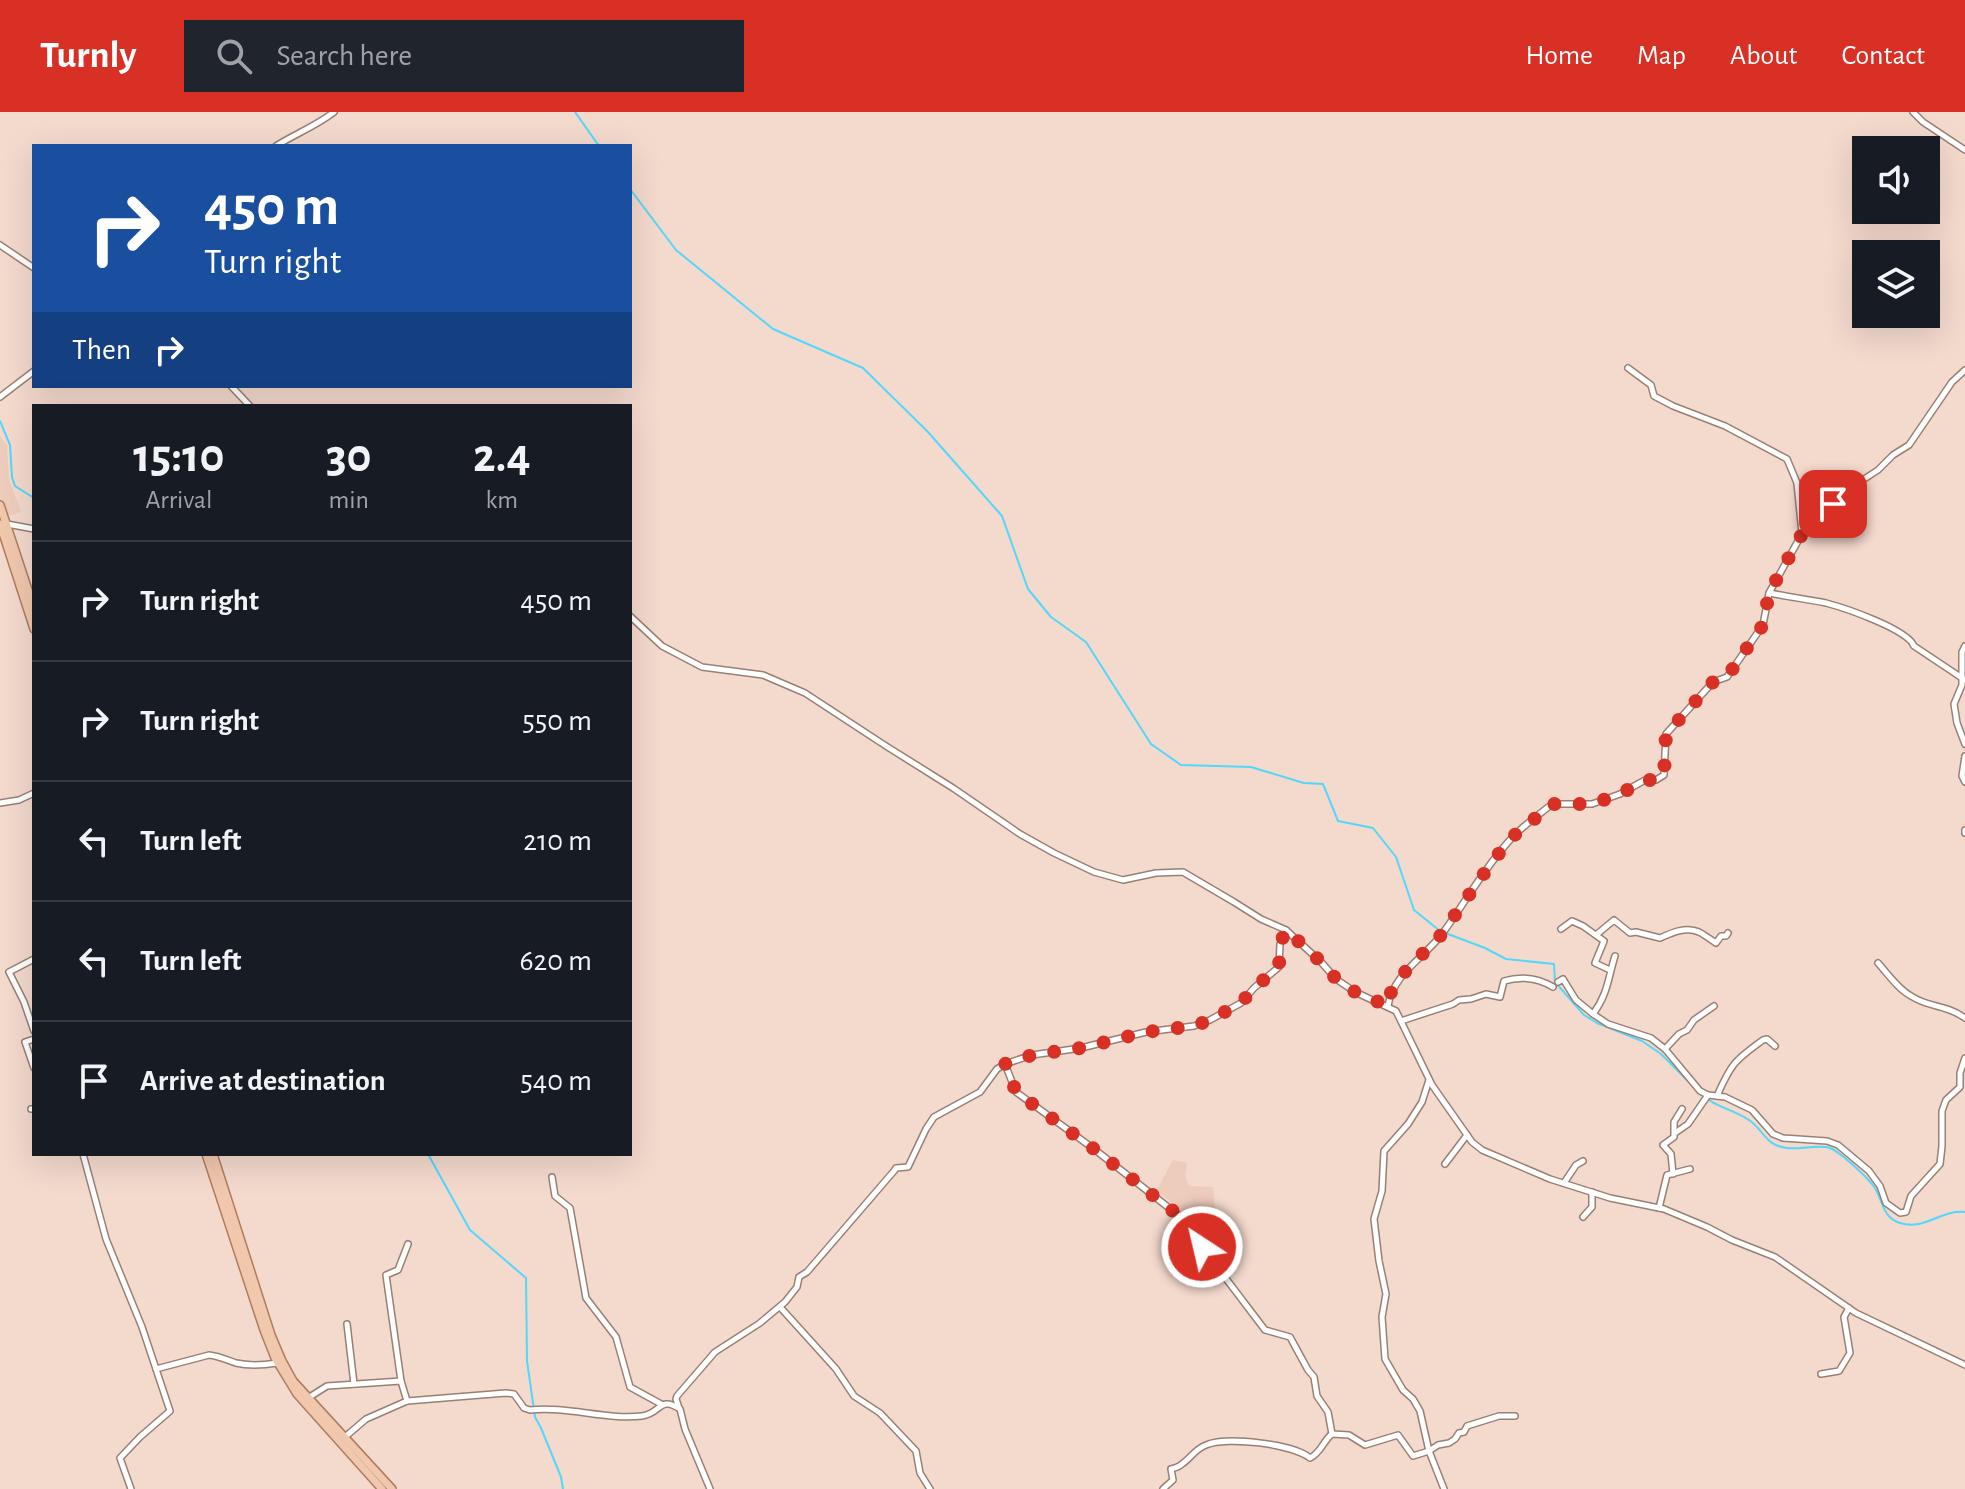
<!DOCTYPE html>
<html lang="en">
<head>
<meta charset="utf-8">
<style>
	:root { --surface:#171b24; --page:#20242c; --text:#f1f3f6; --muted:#9ea1a6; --line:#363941; --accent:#d93025 }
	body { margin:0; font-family:"Alegreya Sans",sans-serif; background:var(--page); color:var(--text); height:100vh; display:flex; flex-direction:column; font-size:30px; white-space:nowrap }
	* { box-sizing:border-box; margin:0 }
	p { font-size:26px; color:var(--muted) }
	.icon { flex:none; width:44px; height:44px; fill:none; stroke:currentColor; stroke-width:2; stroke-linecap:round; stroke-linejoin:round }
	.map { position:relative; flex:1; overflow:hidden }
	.panel { position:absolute; left:32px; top:292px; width:600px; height:752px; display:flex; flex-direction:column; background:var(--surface); border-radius:0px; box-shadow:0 8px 32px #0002 }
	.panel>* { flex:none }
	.top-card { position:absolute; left:32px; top:32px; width:600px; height:244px; border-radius:0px; box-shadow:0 8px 32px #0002; background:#1a4fa0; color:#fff; overflow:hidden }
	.tools { position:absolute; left:1852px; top:24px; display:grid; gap:16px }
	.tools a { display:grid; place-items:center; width:88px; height:88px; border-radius:0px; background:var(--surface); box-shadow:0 8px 32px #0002; font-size:40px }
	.pin { position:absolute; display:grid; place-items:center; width:68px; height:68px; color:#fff; margin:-34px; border-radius:16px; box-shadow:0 4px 12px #0006 }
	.me { position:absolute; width:88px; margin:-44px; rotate:325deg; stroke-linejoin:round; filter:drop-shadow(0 0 6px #0008) }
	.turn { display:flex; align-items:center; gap:28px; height:168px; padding:0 40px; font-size:36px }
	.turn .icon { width:104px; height:104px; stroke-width:2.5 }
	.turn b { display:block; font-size:56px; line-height:68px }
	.then { display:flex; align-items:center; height:76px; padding:0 40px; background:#0003; gap:16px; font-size:30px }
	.eta { display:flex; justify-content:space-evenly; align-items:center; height:136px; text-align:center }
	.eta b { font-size:48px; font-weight:600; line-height:56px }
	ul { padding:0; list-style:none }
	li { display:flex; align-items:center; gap:24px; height:120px; padding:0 40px; border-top:2px solid var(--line) }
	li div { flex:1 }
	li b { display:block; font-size:30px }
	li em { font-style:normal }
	header { display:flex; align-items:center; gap:48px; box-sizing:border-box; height:112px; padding:0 40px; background:var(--accent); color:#fff }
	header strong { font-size:38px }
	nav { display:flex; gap:44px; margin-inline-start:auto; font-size:28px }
	.search { width:560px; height:72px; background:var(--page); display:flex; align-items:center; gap:20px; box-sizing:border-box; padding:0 28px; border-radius:0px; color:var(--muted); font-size:30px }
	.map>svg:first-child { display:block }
	.built { fill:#eeccbc }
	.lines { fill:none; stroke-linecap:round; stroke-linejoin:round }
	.stream { stroke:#51d8fa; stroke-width:2 }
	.minor-casing { stroke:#988075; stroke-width:8 }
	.major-casing { stroke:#ae7d5f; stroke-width:10 }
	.minor { stroke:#fff; stroke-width:5 }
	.major { stroke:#f1c7ad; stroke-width:7 }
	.route { stroke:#d93025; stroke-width:14; stroke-dasharray:0 25.2 }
</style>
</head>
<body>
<header>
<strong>Turnly</strong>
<div class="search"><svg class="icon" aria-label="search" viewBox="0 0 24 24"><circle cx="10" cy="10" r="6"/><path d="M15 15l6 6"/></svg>Search here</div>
<nav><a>Home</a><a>Map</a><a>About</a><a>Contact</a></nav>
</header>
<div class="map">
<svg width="1965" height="1377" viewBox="0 0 1965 1377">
	<rect width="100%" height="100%" fill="#f4d9cd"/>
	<g class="built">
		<polygon points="0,324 7,334 9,367 21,400 0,406"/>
		<polygon points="1173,1048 1187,1051 1185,1064 1189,1074 1213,1075 1215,1100 1190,1107 1157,1078"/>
	</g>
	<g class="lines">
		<g class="stream">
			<polyline points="575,0 599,34"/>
			<polyline points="630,77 676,138 773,217 863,256 928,320 1002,404 1028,477 1051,505 1086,530 1151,632 1181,653 1251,655 1304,671 1323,672 1338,709 1373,716 1396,745 1414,798 1440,819 1485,836 1506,847 1554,852 1555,870 1584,903 1597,911 1642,929 1661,942 1690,971"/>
			<polyline points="0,309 10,333 12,365 15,374 34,386"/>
			<path d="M 1700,981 C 1714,995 1733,997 1749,1008 C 1764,1018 1764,1033 1787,1036 C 1799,1038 1820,1032 1830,1036 C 1840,1040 1871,1068 1876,1078 C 1883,1090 1883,1106 1900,1111 C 1924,1119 1942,1097 1965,1100"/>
			<polyline points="428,1042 470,1118 526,1166 527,1249 535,1305 541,1316 561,1365 563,1377"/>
		</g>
		<defs>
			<g id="minor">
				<polyline points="1913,0 1923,10 1965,38"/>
				<path d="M 276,34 C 295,22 316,14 334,0"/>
				<polyline points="0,133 34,156"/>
				<polyline points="1628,256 1651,273 1654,284 1673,294 1725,314 1787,347 1797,371 1802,421"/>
				<polyline points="231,274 250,294"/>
				<polyline points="0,285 34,259"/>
				<polyline points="7,412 34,417"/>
				<path d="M 1770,481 C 1788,485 1807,487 1826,491 C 1845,496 1907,517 1914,534 L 1965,568"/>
				<polyline points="630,504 662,534 702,555 763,563 805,581 886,634 953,676 1020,722 1054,741 1094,760 1123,768 1156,761 1183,760 1234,790 1261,807 1286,818 1321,850 1336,867 1355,880 1396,899 1432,973 1472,1030 1482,1038 1550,1067 1610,1086 1664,1097 1707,1115 1732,1128 1775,1145 1856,1201 1965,1253"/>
				<polyline points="1965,534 1962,540 1962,573 1954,592 1957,611 1965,632"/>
				<polyline points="1965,644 1962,664 1965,670"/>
				<polyline points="0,691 19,688 34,681"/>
				<polyline points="1965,718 1965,721"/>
				<polyline points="1561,817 1572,809 1583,814 1604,829 1595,851 1610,858"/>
				<path d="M 1596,823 L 1614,808 L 1630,821 L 1636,820 L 1660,826 C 1671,821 1686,814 1699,820 C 1705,823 1711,828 1716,831 L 1721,824 L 1726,824 L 1728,821"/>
				<polyline points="34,847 9,860 24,890 34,919"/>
				<path d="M 1878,851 C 1888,862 1898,877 1911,884 C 1929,896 1945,892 1965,906"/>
				<polyline points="1558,870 1563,867 1576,888 1593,902 1608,912 1651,926 1665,937 1700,979 1708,983 1725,985 1752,998 1773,1022 1783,1026 1827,1029 1838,1033 1869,1059 1880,1074 1886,1091 1900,1101 1906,1100 1911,1084 1940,1052 1942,1034 1942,999 1946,988 1960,975 1960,961 1965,946"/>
				<path d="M 1388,894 C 1393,862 1424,846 1442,822 C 1465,791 1484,756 1510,728 C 1522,714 1539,703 1552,692 L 1592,692 L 1620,682 L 1645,668 L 1656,668 L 1664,663 L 1666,622 L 1713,570 L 1727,565 L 1763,513 L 1769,481 L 1802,422 L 1810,410 L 1855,373 L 1878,358 L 1893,343 L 1909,333 L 1952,270 L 1965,258"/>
				<path d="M 1593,902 C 1608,882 1608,866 1615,844"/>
				<path d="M 1401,909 L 1453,892 L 1459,888 L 1471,887 L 1486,882 L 1500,885 L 1504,869 C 1521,864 1538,866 1553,875"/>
				<polyline points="34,927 25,930 34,956"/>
				<polyline points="1665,937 1679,922 1687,918 1694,908 1714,894"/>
				<polyline points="1005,952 1016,980 1094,1037 1201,1121 1202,1135 1265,1218 1290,1225 1308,1258 1314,1265 1317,1284 1328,1300 1332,1322"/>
				<polyline points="1429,968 1422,990 1408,1012 1384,1039 1382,1079 1374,1107 1379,1149 1386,1182 1382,1205 1385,1247 1403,1278 1413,1287 1420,1299 1429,1339 1444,1377"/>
				<path d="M 1717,984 C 1731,952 1735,948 1763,928 L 1767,927 L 1775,934"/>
				<polyline points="31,997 34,997"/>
				<polyline points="1675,1021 1688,1012 1708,983"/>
				<polyline points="83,1042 106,1127 142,1215 170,1299 140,1325 120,1346 131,1377"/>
				<polyline points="1445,1052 1467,1023"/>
				<polyline points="1673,1062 1671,1042 1663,1033 1674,1025 1674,1010 1682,997"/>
				<polyline points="552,1065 555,1084 570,1096 586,1186 616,1225 630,1275 661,1292"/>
				<polyline points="1564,1071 1576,1053 1583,1049"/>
				<polyline points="1659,1096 1667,1063 1690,1057"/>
				<polyline points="1583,1105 1592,1095 1592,1080"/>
				<polyline points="780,1195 836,1257 854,1284 880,1301 916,1339 920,1361 930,1377"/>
				<polyline points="347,1212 354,1272"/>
				<path d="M 156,1257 L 209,1243 C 219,1244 227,1248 236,1251 C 249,1254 264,1253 277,1251"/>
				<polyline points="1821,1262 1839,1259 1850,1241 1844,1205 1849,1196"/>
				<polyline points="308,1286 327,1274 401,1269"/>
				<polyline points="407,1289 401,1269 386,1163 398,1158 408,1132"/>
				<polyline points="679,1296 676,1287 677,1284 715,1240 760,1211 785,1190 797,1175 799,1165 807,1160 894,1059 896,1056 908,1055 926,1017 934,1005 980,980 997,957 1005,952 1032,943 1081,936 1146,920 1194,914 1210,908 1241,891 1254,876 1279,855 1280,832 1286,818"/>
				<path d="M 345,1325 L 366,1307 L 407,1289 L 506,1281 L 514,1282 L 524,1296 L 530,1298 C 568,1294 605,1308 642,1304 C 661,1302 659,1283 680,1297 L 685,1317 L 710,1377"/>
				<path d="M 1163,1377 L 1173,1368 L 1171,1357 C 1175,1356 1179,1355 1182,1352 C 1191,1346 1195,1337 1206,1333 C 1227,1324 1293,1332 1310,1346 C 1321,1341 1323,1329 1332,1322 L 1349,1323 L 1365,1333 L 1398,1323 L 1413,1344 L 1429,1339 L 1438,1333 L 1449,1331 L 1455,1327 L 1459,1321 L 1464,1320 L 1467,1314 L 1499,1304 L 1515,1304"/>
			</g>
			<g id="major">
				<polyline points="0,393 34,496"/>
				<polyline points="0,412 34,517"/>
				<polyline points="206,1042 264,1218 275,1246 297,1282 382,1377"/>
				<polyline points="213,1042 271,1223 282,1249 293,1269 392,1377"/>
			</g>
		</defs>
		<use href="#minor" class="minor-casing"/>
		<use href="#major" class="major-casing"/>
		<use href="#minor" class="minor"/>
		<use href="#major" class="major"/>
	</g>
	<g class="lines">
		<polyline class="route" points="1202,1135 1201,1121 1094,1037 1016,980 1005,952 1032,943 1081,936 1146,920 1194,914 1210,908 1241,891 1254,876 1279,855 1280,832 1286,818 1321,850 1336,867 1355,880 1388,894 1390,882 1404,861 1441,823 1490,753 1511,726 1532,709 1552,692 1592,692 1620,682 1645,668 1656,668 1664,663 1666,622 1713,570 1727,565 1763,513 1769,481 1802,422 1810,410 1833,392"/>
	</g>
</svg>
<div class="tools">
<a><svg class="icon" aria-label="sound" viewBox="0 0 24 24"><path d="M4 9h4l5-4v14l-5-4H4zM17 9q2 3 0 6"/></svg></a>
<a><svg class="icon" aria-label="layers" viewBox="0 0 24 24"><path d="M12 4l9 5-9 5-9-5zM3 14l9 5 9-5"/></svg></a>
</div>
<div class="pin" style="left:1833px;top:392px;background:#d93025"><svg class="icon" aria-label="arrive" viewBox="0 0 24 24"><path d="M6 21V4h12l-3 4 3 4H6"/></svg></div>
<svg class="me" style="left:1202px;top:1135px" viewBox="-20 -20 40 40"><circle r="17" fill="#d93025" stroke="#fff" stroke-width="3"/><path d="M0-11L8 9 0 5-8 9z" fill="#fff"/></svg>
<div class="top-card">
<div class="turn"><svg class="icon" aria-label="right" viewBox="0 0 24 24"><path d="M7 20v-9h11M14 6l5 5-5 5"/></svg><div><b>450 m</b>Turn right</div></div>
<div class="then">Then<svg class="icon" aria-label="right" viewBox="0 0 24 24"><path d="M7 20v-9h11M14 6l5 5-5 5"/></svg></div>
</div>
<section class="panel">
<div class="eta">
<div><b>15:10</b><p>Arrival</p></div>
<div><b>30</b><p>min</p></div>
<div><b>2.4</b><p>km</p></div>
</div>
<ul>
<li><svg class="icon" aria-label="right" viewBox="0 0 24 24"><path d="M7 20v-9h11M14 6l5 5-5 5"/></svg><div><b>Turn right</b></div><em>450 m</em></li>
<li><svg class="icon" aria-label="right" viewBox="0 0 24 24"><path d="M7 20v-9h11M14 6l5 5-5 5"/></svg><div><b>Turn right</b></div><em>550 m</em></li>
<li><svg class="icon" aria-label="left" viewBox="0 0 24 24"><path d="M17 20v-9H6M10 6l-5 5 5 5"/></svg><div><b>Turn left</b></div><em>210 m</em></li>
<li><svg class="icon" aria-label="left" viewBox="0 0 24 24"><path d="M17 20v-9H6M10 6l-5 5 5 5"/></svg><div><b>Turn left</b></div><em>620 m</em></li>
<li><svg class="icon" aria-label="arrive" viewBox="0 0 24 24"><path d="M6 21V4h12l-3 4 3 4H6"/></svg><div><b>Arrive at destination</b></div><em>540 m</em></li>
</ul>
</section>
</div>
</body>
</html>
